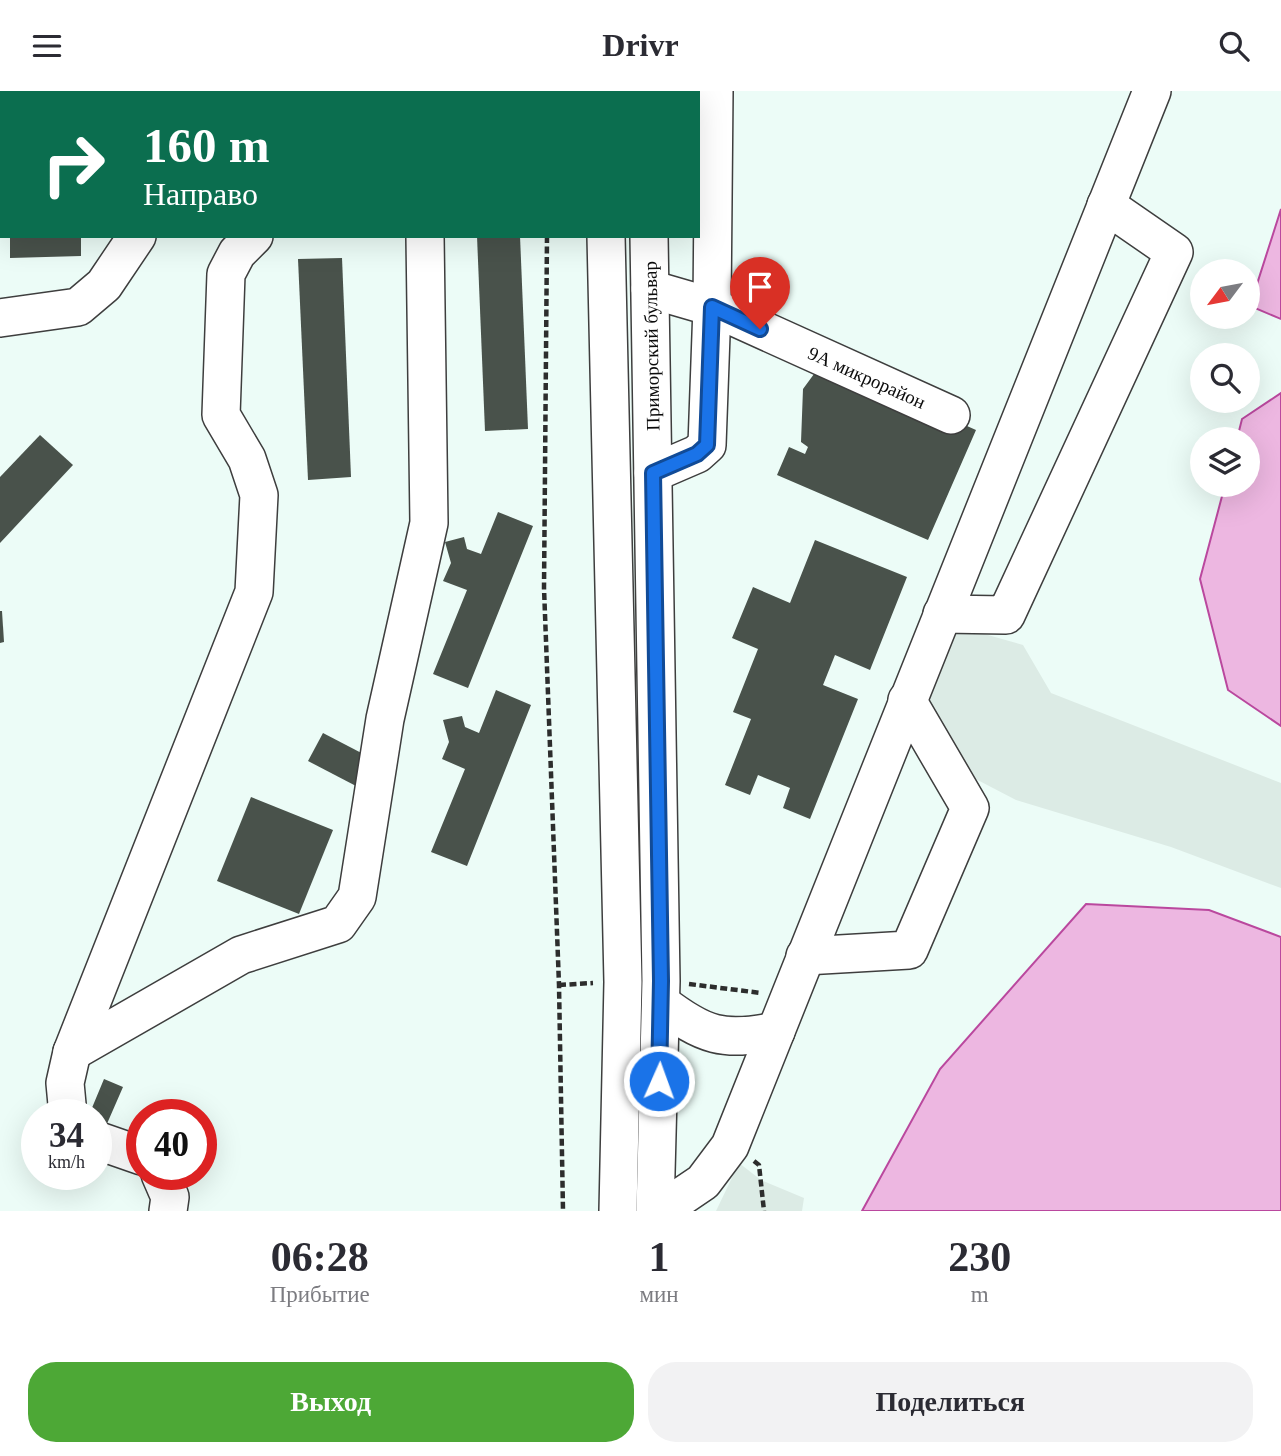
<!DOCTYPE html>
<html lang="ru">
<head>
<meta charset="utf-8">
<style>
	:root { --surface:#fff; --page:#f2f2f3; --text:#2b2b33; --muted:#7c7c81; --accent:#4da836 }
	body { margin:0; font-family:"Times New Roman",serif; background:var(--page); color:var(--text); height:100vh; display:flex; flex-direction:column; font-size:26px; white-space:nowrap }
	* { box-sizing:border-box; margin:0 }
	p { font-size:23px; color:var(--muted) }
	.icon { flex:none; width:38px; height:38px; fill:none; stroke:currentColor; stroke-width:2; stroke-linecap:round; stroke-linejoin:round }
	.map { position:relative; height:1120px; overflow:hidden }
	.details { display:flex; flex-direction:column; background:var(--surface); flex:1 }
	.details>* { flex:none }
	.guide { position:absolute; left:0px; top:0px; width:700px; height:147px; box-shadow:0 7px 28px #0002; background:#0b6e4f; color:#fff; overflow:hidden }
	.needle { width:46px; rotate:238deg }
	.fabs { position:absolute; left:1190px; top:168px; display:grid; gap:14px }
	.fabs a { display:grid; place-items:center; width:70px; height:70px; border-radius:50%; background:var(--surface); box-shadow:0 7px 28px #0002; font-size:35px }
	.speed { position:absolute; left:21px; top:1008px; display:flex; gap:14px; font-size:35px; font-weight:700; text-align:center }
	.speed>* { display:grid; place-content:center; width:91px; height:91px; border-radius:50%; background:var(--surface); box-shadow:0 7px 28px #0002; line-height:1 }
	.speed small { font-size:18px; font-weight:400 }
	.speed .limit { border:10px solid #d22; background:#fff; color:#111 }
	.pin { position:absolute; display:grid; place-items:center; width:60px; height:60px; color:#fff; margin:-72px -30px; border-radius:50% 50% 50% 0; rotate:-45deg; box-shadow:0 0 7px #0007 }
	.pin .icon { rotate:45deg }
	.me { position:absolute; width:77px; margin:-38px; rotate:2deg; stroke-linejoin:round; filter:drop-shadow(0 0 5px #0008) }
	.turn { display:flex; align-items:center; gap:24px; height:147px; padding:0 28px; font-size:32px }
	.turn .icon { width:91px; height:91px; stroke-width:2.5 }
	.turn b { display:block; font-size:49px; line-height:60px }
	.eta { display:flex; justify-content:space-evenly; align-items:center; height:119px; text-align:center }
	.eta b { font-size:42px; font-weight:700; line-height:49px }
	.action { display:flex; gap:14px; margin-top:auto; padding:14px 28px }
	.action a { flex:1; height:80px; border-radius:28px; background:var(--accent); color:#fff; font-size:28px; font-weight:700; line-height:80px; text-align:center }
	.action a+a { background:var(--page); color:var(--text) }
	header { display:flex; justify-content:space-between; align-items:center; height:91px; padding:0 28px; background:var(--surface); font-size:32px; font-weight:700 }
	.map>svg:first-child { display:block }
	.plaza { fill:#dcebe5 }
	.water { fill:#edb7e1; stroke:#ba489e; stroke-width:2 }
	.building { fill:#49524b }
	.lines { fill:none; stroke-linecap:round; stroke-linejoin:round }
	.minor-casing { stroke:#3e3e3e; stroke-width:40 }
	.path { stroke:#2d2d2d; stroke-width:4.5; stroke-dasharray:7 3.5; stroke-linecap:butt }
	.minor { stroke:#fff; stroke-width:37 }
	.route-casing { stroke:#114b97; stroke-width:18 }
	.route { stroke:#1a73e8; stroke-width:12 }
	.labels { text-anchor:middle; stroke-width:7; stroke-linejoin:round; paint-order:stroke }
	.street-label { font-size:19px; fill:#0b0b0b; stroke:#fff }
</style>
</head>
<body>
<header><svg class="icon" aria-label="menu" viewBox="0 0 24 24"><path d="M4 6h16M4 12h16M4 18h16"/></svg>Drivr<svg class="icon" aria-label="search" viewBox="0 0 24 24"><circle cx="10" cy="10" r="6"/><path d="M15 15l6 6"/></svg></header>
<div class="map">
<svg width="1281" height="1120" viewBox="0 0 1281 1120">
	<rect width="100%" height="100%" fill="#ecfcf7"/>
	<g class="plaza">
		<polygon points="956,535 1023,554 1051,602 1281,692 1281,797 1171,756 1016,709 943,671 907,609"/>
		<polygon points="739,1072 761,1089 804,1107 802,1120 716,1120"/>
	</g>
	<g class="water">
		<polygon points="1281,118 1281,228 1250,215"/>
		<polygon points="1281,302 1281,635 1228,599 1200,488 1225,394 1248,394 1248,348 1237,348 1242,328"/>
		<polygon points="1086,813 1209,819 1281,846 1281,1120 862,1120 940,978"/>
	</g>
	<g class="building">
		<polygon points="10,145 81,145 81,165 10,167"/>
		<polygon points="477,145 520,145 528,338 485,340"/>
		<polygon points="342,167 351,386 308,389 298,168"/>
		<polygon points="822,279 863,289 976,339 928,449 777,384 789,356 805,363 808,356 801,351 803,298 814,283"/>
		<polygon points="40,344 73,374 0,452 0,386"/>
		<polygon points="498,421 533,435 468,597 433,583 467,499 443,490 451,472 445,451 464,446 467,458 481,463"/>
		<polygon points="815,449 907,486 870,579 835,564 823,594 858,608 810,728 783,717 790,697 758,684 750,704 725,694 751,628 733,621 758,558 732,547 753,496 790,512"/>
		<polygon points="0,520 2,520 4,551 0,552"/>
		<polygon points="496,599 531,614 467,775 431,761 465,678 442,668 449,651 443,629 462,625 465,636 479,642"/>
		<polygon points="323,642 371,667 356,695 308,670"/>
		<polygon points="251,706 333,739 299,823 217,790"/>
		<polygon points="104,988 123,996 106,1035 96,1031 96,1024 89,1024"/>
	</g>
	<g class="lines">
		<defs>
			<g id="minor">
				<polyline points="414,0 414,2"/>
				<polyline points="604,0 604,2"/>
				<polyline points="646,0 646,2"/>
				<polyline points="714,0 712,216 951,324"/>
				<polyline points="194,2 195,0"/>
				<polyline points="606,145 623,891 618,1120"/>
				<polyline points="649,145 661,890 655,1120"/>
				<polyline points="650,198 712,216 707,354 697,363 653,382"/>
				<polyline points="0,227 78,216 104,194 137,145"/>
				<polyline points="942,523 1006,524 1174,161 1106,114"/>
				<polyline points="805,865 909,859 970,717 907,609"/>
				<path d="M 661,912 C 704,945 723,951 776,940"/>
				<polyline points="72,961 241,864 338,833 357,806 385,628 429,432 425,145"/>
				<polyline points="68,1024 65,992 72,961 254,501 259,404 247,368 221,324 226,183 237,162 254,145"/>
				<polyline points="96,1049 142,1065"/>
				<polyline points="160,1083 170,1106 168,1120"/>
				<polyline points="660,1120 703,1091 730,1055 1152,0"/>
			</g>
		</defs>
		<use href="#minor" class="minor-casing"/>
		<g class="path">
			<polyline points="545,0 545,2"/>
			<polyline points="547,145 544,497 559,894 563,1120"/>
			<polyline points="689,893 761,902"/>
			<polyline points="559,894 593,892"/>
			<polyline points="754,1070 759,1074 764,1120"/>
		</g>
		<use href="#minor" class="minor"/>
	</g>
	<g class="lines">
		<defs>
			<polyline id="route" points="659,990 661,890 653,382 697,363 707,354 712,216 760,238"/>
		</defs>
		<use href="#route" class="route-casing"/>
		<use href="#route" class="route"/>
	</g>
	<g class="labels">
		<g class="street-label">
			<text transform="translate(651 255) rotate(-91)" y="7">Приморский бульвар</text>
			<text transform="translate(867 286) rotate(24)" y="7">9А микрорайон</text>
		</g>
	</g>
</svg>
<div class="fabs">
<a><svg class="needle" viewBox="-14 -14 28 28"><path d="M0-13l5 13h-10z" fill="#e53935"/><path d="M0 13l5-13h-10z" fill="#7c7c81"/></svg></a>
<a><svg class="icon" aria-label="search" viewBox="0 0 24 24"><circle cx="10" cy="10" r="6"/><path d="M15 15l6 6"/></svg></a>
<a><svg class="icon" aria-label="layers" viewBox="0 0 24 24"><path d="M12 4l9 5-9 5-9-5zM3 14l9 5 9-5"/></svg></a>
</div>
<div class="speed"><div>34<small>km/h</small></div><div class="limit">40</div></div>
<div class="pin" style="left:760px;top:238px;background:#d93025"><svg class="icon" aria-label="arrive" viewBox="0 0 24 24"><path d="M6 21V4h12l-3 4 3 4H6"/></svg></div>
<svg class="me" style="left:659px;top:990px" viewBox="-20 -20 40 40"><circle r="17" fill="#1a73e8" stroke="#fff" stroke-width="3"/><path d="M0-11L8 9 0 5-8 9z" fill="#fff"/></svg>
<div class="guide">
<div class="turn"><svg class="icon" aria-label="right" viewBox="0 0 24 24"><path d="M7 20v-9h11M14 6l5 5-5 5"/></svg><div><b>160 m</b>Направо</div></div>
</div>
</div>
<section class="details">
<div class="eta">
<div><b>06:28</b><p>Прибытие</p></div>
<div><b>1</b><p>мин</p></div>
<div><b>230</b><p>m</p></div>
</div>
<div class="action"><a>Выход</a><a>Поделиться</a></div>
</section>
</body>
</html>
